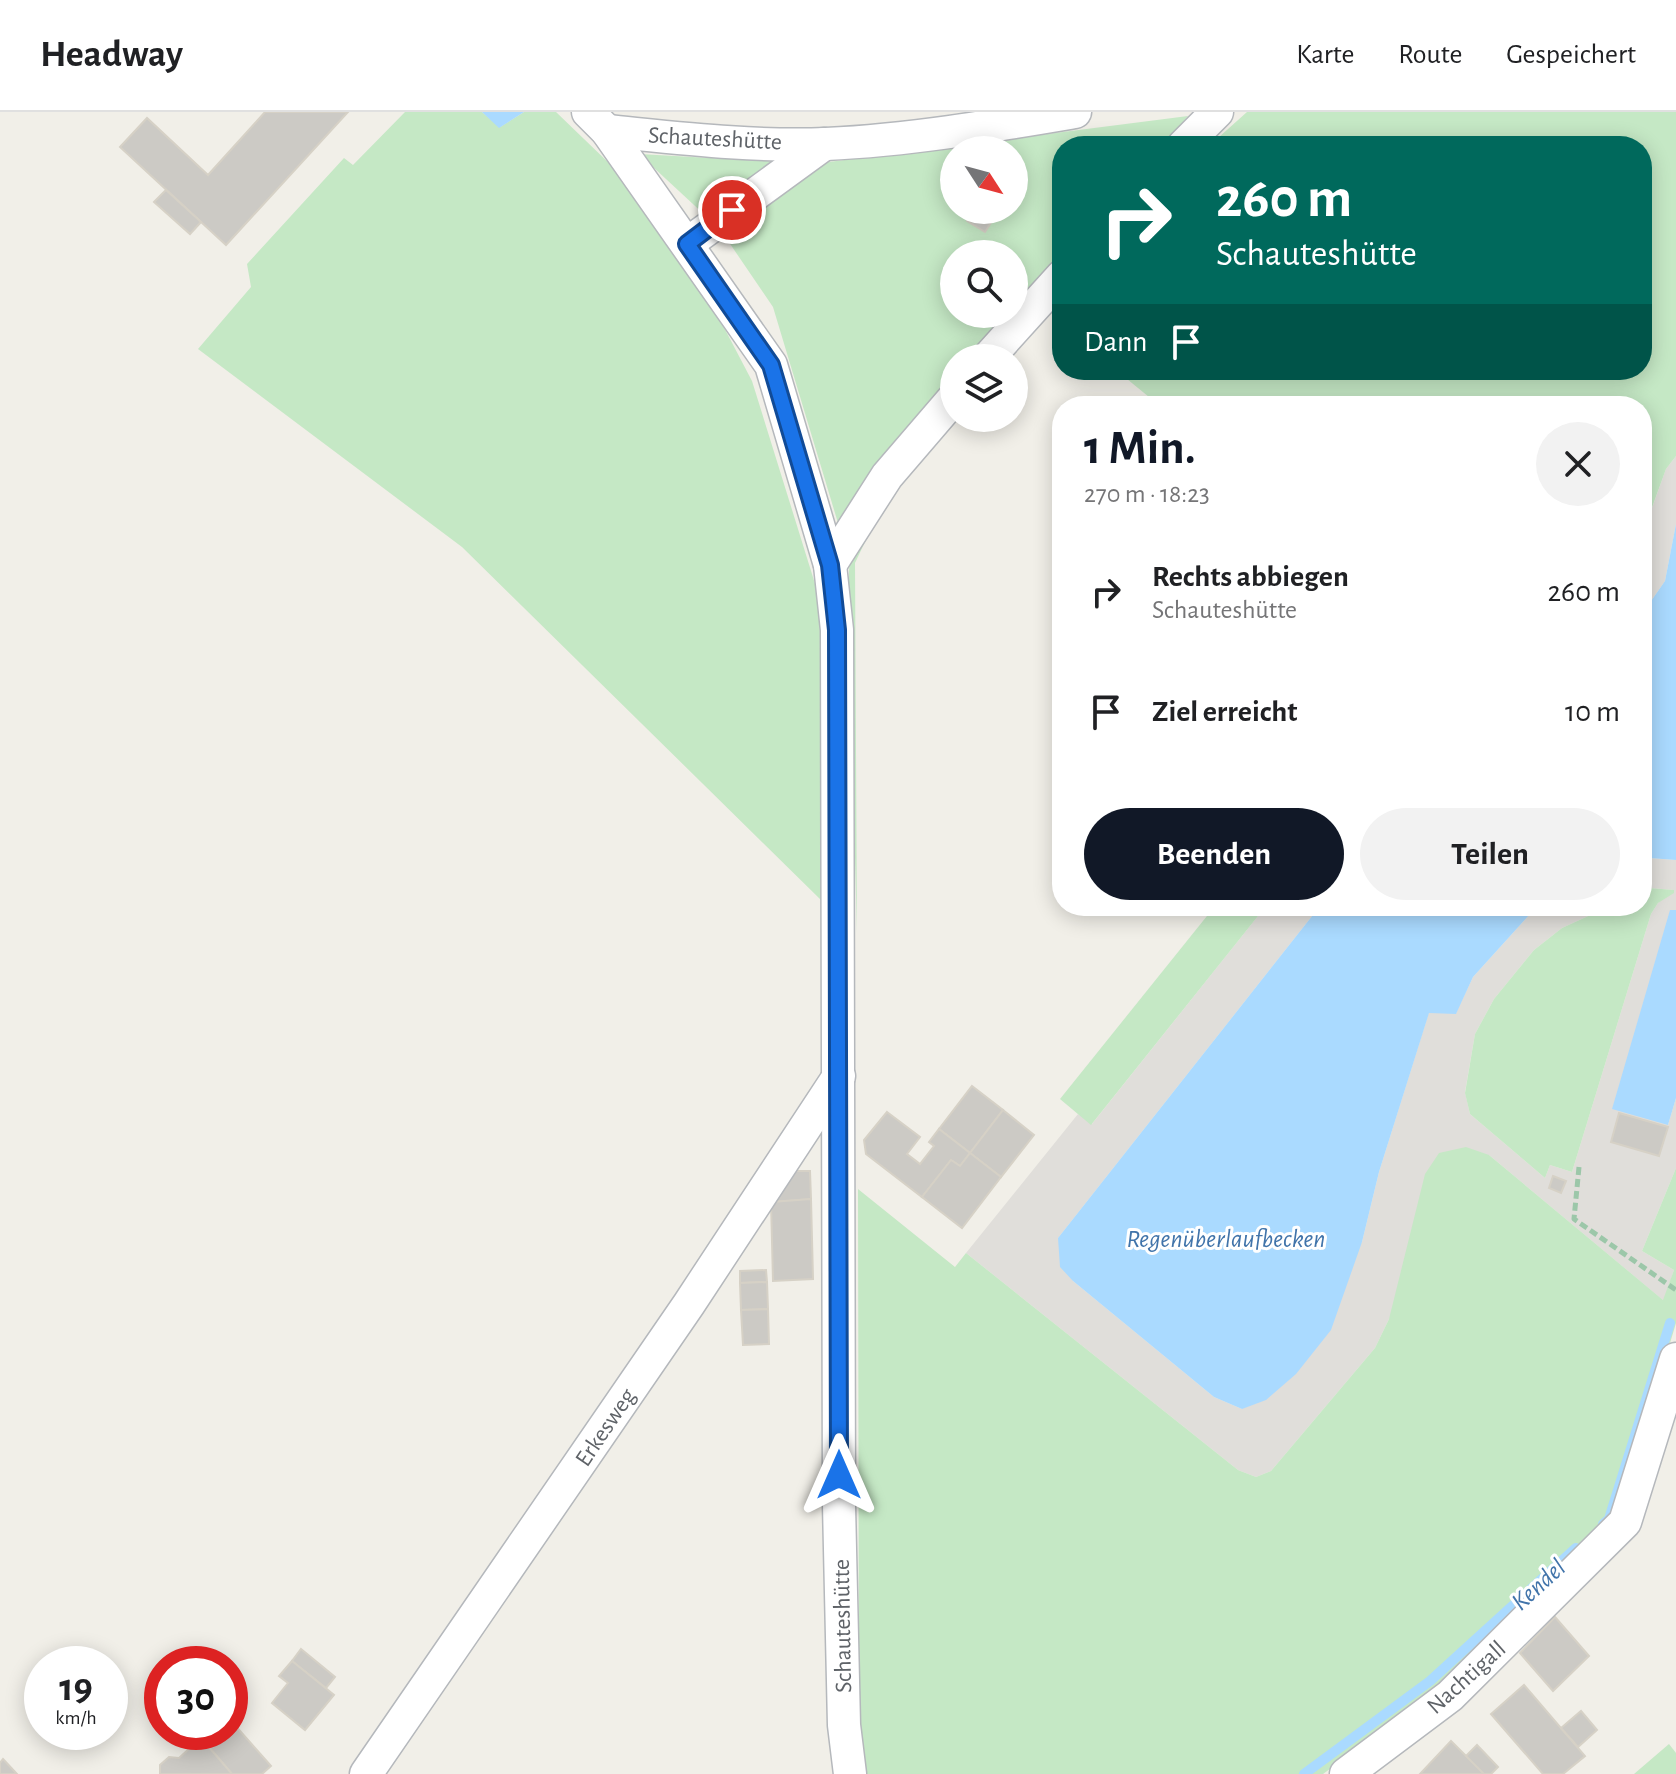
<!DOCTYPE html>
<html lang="de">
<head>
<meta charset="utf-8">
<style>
	:root { --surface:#fff; --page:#f2f2f2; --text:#202124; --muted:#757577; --line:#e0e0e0; --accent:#111827 }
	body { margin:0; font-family:"Alegreya Sans",sans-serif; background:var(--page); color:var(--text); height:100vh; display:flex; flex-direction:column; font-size:30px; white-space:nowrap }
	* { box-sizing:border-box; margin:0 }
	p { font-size:26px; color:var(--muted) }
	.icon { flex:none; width:44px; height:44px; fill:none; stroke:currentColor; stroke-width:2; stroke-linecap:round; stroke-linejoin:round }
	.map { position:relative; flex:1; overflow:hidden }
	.details { position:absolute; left:1052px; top:284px; width:600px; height:520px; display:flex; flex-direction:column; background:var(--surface); border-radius:32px; box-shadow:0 4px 20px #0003 }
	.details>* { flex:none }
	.top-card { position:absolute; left:1052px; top:24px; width:600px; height:244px; border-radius:32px; box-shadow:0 4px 20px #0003; background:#00695c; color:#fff; overflow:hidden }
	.needle { width:52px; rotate:126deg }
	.buttons { position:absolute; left:940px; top:24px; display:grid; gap:16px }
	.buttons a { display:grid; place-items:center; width:88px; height:88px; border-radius:50%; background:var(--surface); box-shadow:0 4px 20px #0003; font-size:40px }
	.speed { position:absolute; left:24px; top:1534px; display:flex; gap:16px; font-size:40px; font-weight:700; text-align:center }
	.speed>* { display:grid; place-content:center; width:104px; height:104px; border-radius:50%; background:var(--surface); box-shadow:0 4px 20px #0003; line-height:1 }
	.speed small { font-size:20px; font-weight:400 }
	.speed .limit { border:12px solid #d22; background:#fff; color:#111 }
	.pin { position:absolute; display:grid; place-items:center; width:68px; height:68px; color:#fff; margin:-34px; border:4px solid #fff; border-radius:50%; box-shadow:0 2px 8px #0007 }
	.me { position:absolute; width:88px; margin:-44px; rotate:0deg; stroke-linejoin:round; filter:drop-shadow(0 0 6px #0008) }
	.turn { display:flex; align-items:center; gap:28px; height:168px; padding:0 32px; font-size:36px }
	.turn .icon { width:104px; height:104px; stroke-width:2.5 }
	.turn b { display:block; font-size:56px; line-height:68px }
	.then { display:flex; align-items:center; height:76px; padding:0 32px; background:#0003; gap:16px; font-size:30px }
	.round { display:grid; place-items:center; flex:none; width:84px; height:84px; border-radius:42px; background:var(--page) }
	.summary { display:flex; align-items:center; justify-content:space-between; height:136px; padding:0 32px }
	h1 { font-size:48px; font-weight:700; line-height:60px; color:var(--accent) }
	.cta { display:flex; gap:16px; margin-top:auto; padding:16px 32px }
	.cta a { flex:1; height:92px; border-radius:48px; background:var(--accent); color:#fff; font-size:32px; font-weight:700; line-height:92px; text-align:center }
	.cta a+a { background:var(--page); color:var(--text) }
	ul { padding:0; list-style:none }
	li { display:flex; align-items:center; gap:24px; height:120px; padding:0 32px }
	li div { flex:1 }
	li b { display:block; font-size:30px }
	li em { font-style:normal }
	header { display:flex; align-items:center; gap:48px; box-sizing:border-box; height:112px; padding:0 40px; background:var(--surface); border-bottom:2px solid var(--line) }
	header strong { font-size:38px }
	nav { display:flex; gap:44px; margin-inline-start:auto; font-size:28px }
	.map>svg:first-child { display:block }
	.industrial { fill:#e0deda }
	.green { fill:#c5e8c5; fill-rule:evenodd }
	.water { fill:#aadaff }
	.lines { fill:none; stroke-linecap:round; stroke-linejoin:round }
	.stream { stroke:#aadaff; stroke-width:10 }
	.building { fill:#cccac5; stroke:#d6d1c6; stroke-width:2 }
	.street-casing { stroke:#b5b8bc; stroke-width:35 }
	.path { stroke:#9cc7a9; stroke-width:5; stroke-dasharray:8 4; stroke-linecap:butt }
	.street { stroke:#fff; stroke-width:32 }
	.route-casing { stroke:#114b97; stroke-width:20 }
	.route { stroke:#1a73e8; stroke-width:14 }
	.labels { text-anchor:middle; stroke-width:6; stroke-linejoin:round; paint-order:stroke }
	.street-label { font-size:24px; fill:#5f6368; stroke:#fff }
	.water-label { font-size:26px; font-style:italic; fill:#4174aa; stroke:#fff }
</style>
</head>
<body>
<header>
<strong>Headway</strong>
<nav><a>Karte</a><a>Route</a><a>Gespeichert</a></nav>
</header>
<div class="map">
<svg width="1676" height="1662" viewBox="0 0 1676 1662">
	<rect width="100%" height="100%" fill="#f1efe8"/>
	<g class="industrial">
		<polygon points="1676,344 1676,412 1665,469 1642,502 1642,424 1666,357"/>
		<polygon points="1648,746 1676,748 1676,798 1670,798 1668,1013 1676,986 1676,1056 1642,1139 1674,1158 1664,1189 1489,1043 1389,1207 1375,1236 1271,1359 1256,1365 1238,1358 966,1141 1078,1002 1092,1012 1266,794 1320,794 1058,1126 1073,1169 1214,1285 1242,1297 1362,1130 1379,1060 1429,900 1456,901 1473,865 1530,802 1546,794 1610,794 1562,816 1534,838 1494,887 1475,922 1465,980 1470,1002 1545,1066 1550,1053 1572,1060 1651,802 1658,791 1673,778 1650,776 1642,779 1642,749"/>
	</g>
	<g class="green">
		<polygon points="405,0 482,0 500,15 524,0 556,0 612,54 707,183 752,269 821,491 821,788 462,435 198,237 251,175 247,152 344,46 353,53"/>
		<polygon points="1247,0 1676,0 1676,344 1666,357 1642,423 1642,294 1160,294 1116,258 1642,258 1642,34 1209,34"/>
		<path d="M 1188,4 L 1163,34 L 1062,34 L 1062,147 L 1014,200 L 1014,142 L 954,142 L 954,202 L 1012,202 L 976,246 L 954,246 L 954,272 L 838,411 L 773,195 L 722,120 L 813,52 ZM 954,38 L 1014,38 L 1014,98 L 954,98 Z"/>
		<polygon points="639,42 783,50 708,106"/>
		<polygon points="883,392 855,451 857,822 848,478 850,441"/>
		<polygon points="1649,776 1674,778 1674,781 1658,791 1651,802 1572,1060 1550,1053 1545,1066 1470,1002 1465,981 1475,922 1494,887 1534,838 1562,816 1610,794 1642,794 1642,779"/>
		<polygon points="1215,794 1266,794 1091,1013 1060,987"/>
		<polygon points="1466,1035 1489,1043 1663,1188 1674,1158 1642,1139 1676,1056 1676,1211 1617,1409 1427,1586 1323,1662 866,1662 859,1606 858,1077 955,1155 966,1141 1238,1358 1256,1365 1271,1359 1375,1236 1389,1207 1425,1062 1439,1041"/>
		<polygon points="1669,1632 1676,1641 1676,1662 1634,1662"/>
	</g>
	<g class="water">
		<polygon points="482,0 524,0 499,16"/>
		<polygon points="1676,412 1676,748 1649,746 1642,749 1642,502 1665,469"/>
		<polygon points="1320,794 1546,794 1530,802 1473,865 1456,902 1429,901 1379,1060 1362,1130 1331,1218 1296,1262 1266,1288 1242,1297 1214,1285 1073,1169 1060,1155 1058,1126"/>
		<polygon points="1670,798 1676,798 1676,986 1668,1013 1612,997"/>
	</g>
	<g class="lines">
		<g class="stream">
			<polyline points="1603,1412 1609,1407 1670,1211"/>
			<polyline points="1304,1662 1430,1569 1576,1436"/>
		</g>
	</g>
	<g class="building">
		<polygon points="265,0 348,0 226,133 120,35 147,6 208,63"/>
		<polygon points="166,78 201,110 190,122 154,90"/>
		<polygon points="974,98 981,98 994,106 985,120 967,109"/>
		<polygon points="972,974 1003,998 970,1041 939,1017"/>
		<polygon points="1003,998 1034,1023 1001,1065 970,1041"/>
		<polygon points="887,1000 920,1025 907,1042 920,1052 934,1034 929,1030 939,1017 970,1041 960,1054 951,1048 922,1085 866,1042 864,1028"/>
		<polygon points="1619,1001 1668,1015 1659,1044 1611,1030"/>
		<polygon points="970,1041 1001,1065 962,1116 922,1085 951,1048 960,1054"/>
		<polygon points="792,1059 810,1059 811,1087 776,1090 776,1084"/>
		<polygon points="1553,1064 1566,1069 1561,1081 1549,1076"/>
		<polygon points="811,1087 813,1167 773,1169 771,1090"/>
		<polygon points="766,1158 767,1170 740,1171 740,1159"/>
		<polygon points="767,1170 768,1197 741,1198 740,1171"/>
		<polygon points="768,1197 769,1232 743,1233 741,1198"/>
		<polygon points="1555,1505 1589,1544 1553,1579 1520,1541"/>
		<polygon points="301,1537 335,1565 326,1576 292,1549"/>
		<polygon points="292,1549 334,1583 305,1618 272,1591 288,1571 279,1564"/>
		<polygon points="1524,1573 1585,1644 1563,1662 1543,1662 1491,1602"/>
		<polygon points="1581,1599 1597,1618 1578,1635 1561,1616"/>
		<polygon points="233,1611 271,1654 262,1662 232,1662 208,1634 223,1620 230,1620 230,1614"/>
		<polygon points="201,1626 232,1662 160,1662 160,1653 169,1645 179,1646"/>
		<polygon points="1451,1629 1484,1662 1420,1662"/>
		<polygon points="1477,1633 1498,1655 1491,1662 1484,1662 1466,1644"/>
		<polygon points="3,1647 17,1662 0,1662 0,1651"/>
	</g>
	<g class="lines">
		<defs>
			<g id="street">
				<polyline points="588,0 607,19 771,253 830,453 837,518 839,1393 844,1613 850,1662"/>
				<path d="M 607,19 C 679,26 753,35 826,32 C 910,28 992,14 1075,0"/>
				<polyline points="1183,34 1217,0"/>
				<polyline points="687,132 824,32"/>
				<polyline points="988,246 1062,164"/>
				<polyline points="830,453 887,364 954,286"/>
				<polyline points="366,1662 689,1192 839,964"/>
				<polyline points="1346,1662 1450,1584 1625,1410 1676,1247"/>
			</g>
		</defs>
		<use href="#street" class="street-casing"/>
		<polyline class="path" points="1579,1055 1574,1107 1676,1178"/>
		<use href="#street" class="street"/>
	</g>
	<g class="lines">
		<defs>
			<polyline id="route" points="732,98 687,132 771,253 830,453 837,518 839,1363"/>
		</defs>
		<use href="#route" class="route-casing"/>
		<use href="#route" class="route"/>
	</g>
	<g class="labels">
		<g class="street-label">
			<text transform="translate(715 26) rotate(3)" y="8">Schauteshütte</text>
			<text transform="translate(605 1315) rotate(-56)" y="8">Erkesweg</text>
			<text transform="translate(842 1514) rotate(-91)" y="8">Schauteshütte</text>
			<text transform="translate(1466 1565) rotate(-42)" y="8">Nachtigall</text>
		</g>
		<g class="water-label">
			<text x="1226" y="1135">Regenüberlaufbecken</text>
			<text transform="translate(1538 1472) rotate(-42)" y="9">Kendel</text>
		</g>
	</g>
</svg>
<div class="buttons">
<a><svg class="needle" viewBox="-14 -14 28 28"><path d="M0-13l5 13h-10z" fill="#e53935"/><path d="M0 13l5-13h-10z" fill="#757577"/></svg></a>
<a><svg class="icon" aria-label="search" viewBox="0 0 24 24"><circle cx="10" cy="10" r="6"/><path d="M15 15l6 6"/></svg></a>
<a><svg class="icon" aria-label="layers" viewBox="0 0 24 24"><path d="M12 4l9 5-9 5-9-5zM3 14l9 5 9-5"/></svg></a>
</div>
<div class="speed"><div>19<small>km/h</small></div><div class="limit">30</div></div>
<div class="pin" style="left:732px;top:98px;background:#d93025"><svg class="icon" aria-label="arrive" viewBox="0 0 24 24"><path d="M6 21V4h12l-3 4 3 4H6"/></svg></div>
<svg class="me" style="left:839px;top:1363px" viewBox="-20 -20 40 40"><path d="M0-17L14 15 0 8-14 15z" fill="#1a73e8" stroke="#fff" stroke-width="4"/></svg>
<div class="top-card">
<div class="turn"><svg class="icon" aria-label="right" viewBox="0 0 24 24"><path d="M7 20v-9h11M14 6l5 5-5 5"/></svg><div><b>260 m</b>Schauteshütte</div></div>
<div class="then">Dann<svg class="icon" aria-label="arrive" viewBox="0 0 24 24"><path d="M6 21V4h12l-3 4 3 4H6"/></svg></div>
</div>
<section class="details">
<div class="summary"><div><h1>1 Min.</h1><p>270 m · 18:23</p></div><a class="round"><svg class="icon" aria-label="close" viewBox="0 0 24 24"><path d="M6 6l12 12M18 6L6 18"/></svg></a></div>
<ul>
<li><svg class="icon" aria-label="right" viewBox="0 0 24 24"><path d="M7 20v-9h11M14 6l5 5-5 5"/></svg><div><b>Rechts abbiegen</b><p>Schauteshütte</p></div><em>260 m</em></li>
<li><svg class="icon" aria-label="arrive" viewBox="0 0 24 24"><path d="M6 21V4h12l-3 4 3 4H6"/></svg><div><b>Ziel erreicht</b></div><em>10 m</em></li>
</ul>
<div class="cta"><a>Beenden</a><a>Teilen</a></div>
</section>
</div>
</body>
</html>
